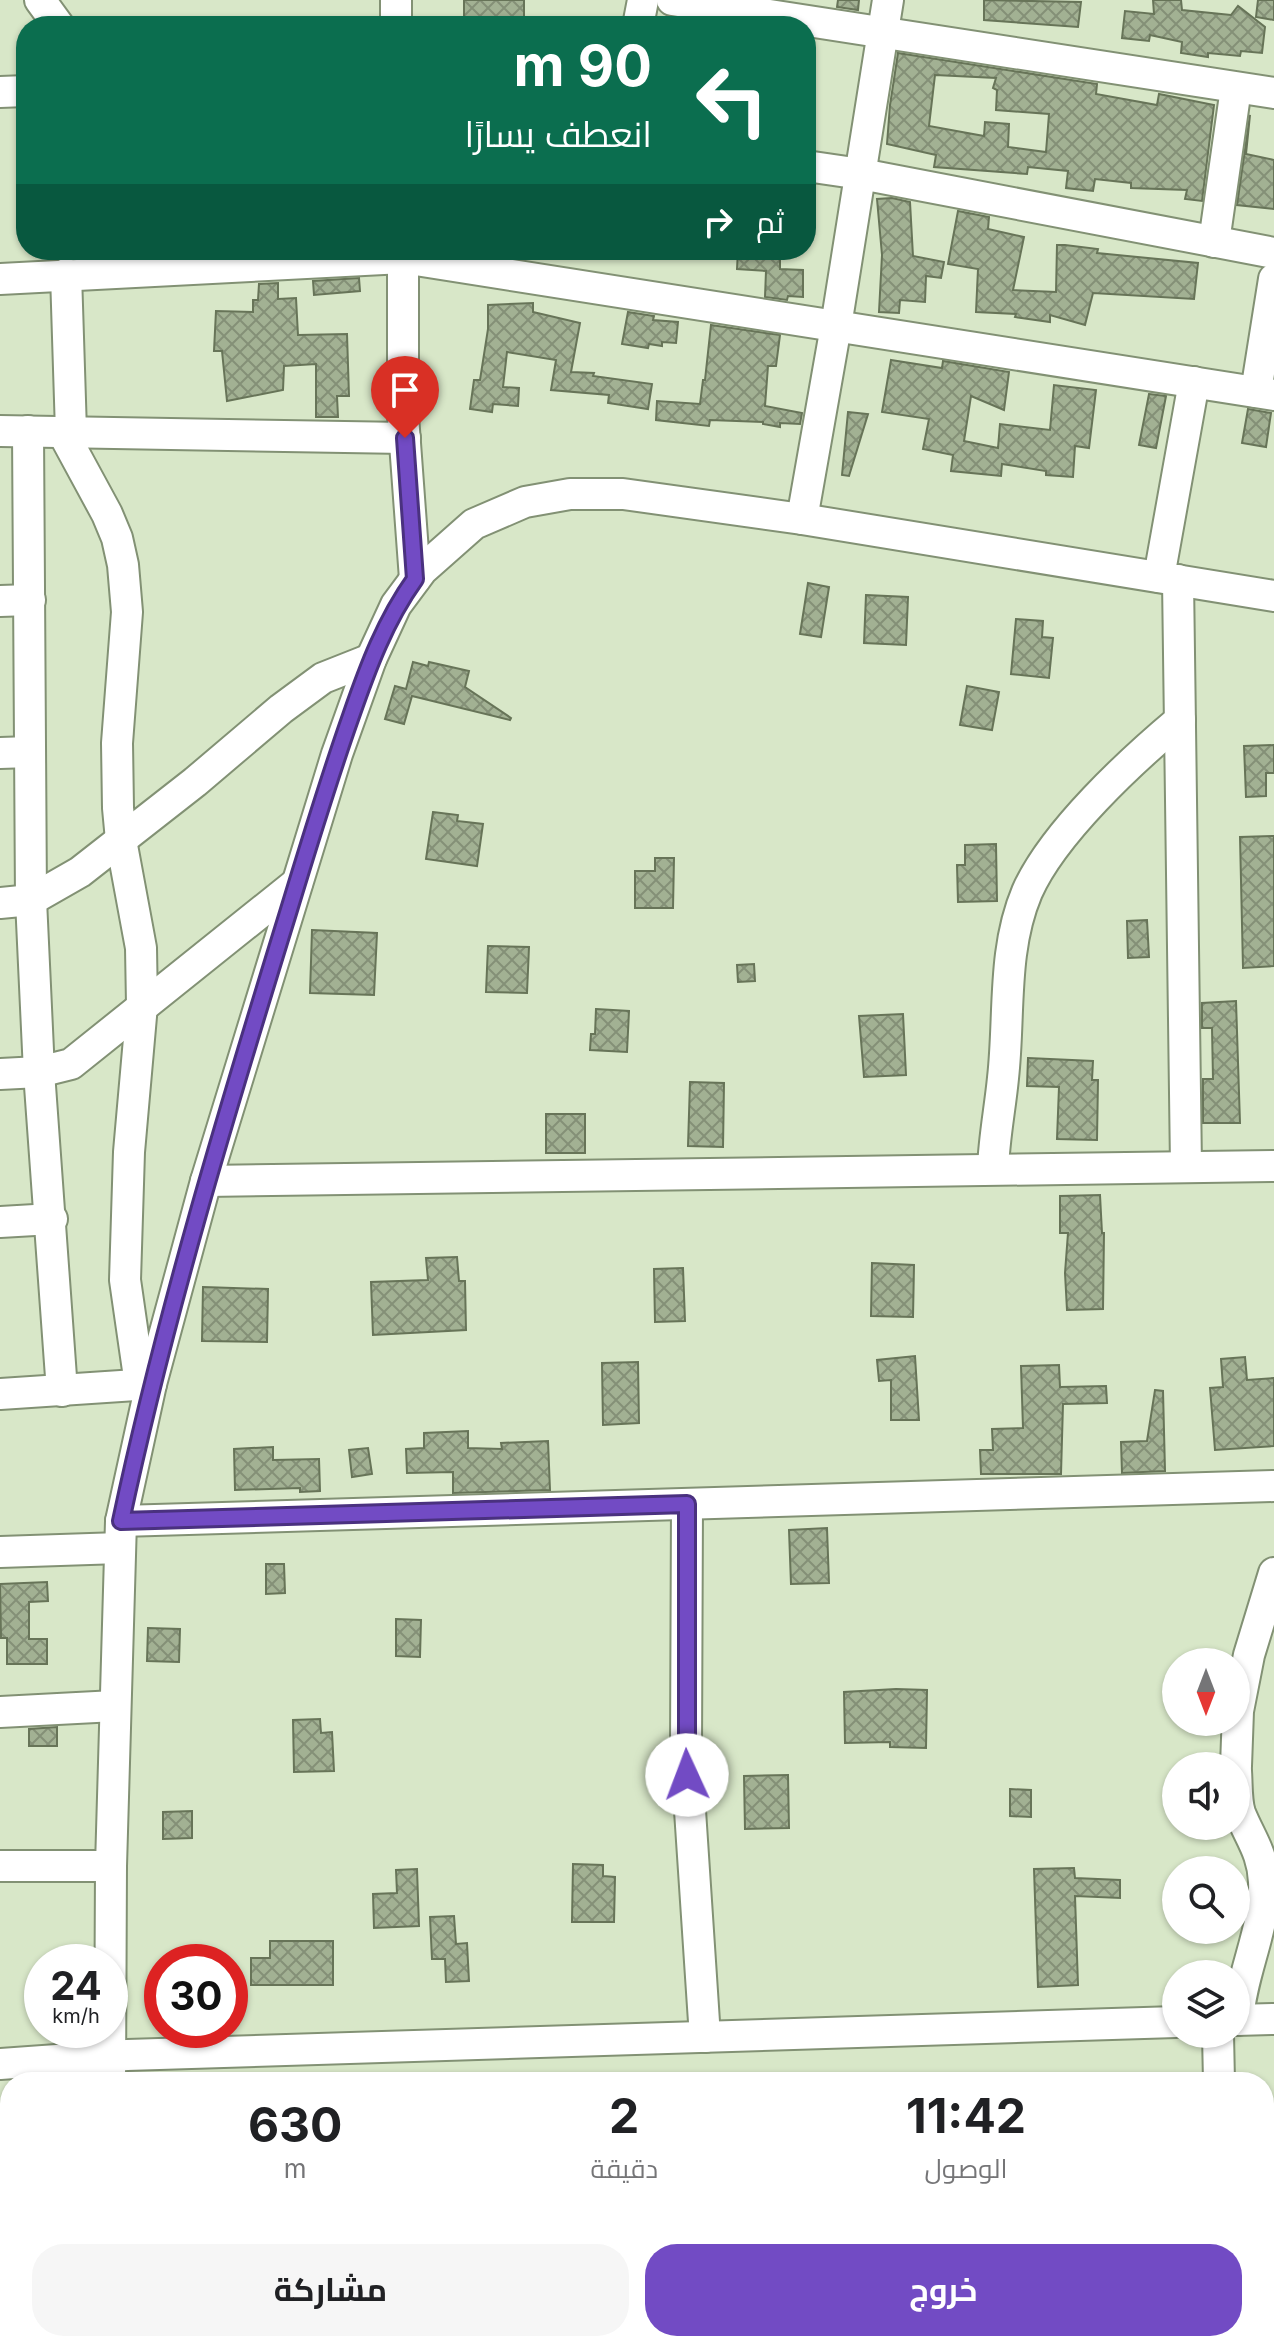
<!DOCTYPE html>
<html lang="ar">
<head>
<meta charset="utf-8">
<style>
	:root { --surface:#fff; --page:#f6f6f6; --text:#202124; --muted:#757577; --accent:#724bc4 }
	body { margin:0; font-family:Inter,Cairo,sans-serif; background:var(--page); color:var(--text); direction:rtl; height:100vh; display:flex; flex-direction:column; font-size:30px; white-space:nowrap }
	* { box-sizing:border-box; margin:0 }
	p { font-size:26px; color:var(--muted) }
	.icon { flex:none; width:44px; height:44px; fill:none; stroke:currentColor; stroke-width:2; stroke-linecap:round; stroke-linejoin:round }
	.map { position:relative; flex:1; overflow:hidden; direction:ltr }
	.sheet { position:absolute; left:0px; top:2072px; width:1274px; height:280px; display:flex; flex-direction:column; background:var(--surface); border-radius:32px 32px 0 0; box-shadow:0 2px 6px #0004; direction:rtl }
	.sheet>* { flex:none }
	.top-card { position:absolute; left:16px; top:16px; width:800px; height:244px; border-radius:32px; box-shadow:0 2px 6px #0004; direction:rtl; background:#0b6e4f; color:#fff; overflow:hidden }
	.needle { width:52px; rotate:180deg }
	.tools { position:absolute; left:1162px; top:1648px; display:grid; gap:16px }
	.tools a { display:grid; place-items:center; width:88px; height:88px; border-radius:50%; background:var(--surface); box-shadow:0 2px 6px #0004; font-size:40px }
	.speed { position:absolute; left:24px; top:1944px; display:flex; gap:16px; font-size:40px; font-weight:700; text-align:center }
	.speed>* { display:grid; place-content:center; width:104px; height:104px; border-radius:50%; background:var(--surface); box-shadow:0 2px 6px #0004; line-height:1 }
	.speed small { font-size:20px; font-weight:400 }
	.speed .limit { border:12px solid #d22; background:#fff; color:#111 }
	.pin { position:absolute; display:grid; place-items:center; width:68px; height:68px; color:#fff; margin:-82px -34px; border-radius:50% 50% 50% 0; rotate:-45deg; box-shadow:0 0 8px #0007 }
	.pin .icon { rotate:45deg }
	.me { position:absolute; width:88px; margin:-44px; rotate:358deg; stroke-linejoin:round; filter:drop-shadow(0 0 6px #0008) }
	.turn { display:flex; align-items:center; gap:28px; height:168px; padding:0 32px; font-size:36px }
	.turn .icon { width:104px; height:104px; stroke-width:2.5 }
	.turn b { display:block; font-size:56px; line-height:68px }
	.then { display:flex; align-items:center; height:76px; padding:0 32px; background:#0003; gap:16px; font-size:30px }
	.eta { display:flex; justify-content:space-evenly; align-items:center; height:136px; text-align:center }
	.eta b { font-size:48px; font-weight:700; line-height:56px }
	.primary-button { display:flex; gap:16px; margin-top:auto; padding:16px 32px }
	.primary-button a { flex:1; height:92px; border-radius:32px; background:var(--accent); color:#fff; font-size:32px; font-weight:700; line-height:92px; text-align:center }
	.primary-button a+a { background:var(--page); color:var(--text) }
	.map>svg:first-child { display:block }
	.building { fill:url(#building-cross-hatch); stroke:#677458; stroke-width:2; fill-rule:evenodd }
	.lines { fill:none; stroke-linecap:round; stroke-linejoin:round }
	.minor-casing { stroke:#829174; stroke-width:34 }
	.minor { stroke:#fff; stroke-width:30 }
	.route-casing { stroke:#4a317f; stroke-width:20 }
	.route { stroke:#724bc4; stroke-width:14 }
</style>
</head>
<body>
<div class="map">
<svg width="1274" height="2352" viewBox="0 0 1274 2352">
	<defs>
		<pattern id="building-cross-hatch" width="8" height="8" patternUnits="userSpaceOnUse" patternTransform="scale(2)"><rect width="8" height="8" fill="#a2b193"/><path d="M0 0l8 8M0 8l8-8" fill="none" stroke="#849077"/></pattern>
	</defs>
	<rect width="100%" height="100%" fill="#d8e7c8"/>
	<g class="building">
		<polygon points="464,0 524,0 524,26 496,26 496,22 464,23"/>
		<polygon points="838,0 859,0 858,10 837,7"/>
		<polygon points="984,0 1081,2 1078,27 984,20"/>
		<polygon points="1153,0 1181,0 1182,10 1231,15 1238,6 1265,27 1262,53 1241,51 1240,56 1208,53 1208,57 1181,53 1182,42 1150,35 1149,41 1122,38 1125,11 1154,14"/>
		<polygon points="1258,0 1274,0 1274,20 1256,17"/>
		<path d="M 898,53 L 1097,84 L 1096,94 L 1157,105 L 1159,94 L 1214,105 L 1202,201 L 1185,199 L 1187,190 L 1131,188 L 1131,183 L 1095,179 L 1093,191 L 1066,188 L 1068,171 L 1028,167 L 1027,174 L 934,167 L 936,155 L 887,144 L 890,105 ZM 935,75 L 996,78 L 993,88 L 997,90 L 996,110 L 1049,114 L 1046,152 L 1008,147 L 1009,124 L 985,122 L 984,136 L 929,126 Z"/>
		<polygon points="1250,115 1246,154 1274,160 1274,209 1237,205"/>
		<polygon points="892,198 910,202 913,256 944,262 941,278 926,276 925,302 900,300 899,313 879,312 882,255 877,199"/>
		<polygon points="958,211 989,217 988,229 1024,237 1013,290 1056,292 1057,245 1065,245 1098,249 1097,253 1198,263 1194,299 1093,293 1085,325 1050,315 1050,322 1015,317 1016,314 976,312 978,269 948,264"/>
		<polygon points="738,250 780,250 780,269 803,270 803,297 788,296 787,300 765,297 766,271 737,269"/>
		<polygon points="359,278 360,291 314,295 313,281"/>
		<polygon points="278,283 278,299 296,298 298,335 347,334 349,396 337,396 338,417 316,417 316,364 284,366 283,390 227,401 222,351 214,351 216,311 253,312 253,300 258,300 259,284"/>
		<polygon points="533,303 533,312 580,323 571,372 594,373 593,376 652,384 648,409 608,403 609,395 551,390 556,360 507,352 503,387 519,388 518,406 493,404 492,412 470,409 474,380 480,380 488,329 488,305"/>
		<polygon points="628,312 654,316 653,320 678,322 676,343 662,342 662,346 649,344 648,348 622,344"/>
		<polygon points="711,325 780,335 776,366 768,366 765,406 802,413 800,424 780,423 780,427 763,424 763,422 710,420 709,426 656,420 657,401 700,404 703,380 705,380"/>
		<polygon points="891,360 942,368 943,361 1009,372 1004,410 971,396 964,441 998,448 1000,424 1050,430 1054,385 1096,390 1089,448 1075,446 1073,477 1046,475 1046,471 1002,464 1001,476 951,471 953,455 923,449 929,419 882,412"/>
		<polygon points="1149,394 1166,396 1156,448 1139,445"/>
		<polygon points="1248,409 1271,413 1266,447 1242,443"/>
		<polygon points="848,412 868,414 849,476 842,475"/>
		<polygon points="808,583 829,587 821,637 800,634"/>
		<polygon points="866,595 908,597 906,645 864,643"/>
		<polygon points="1016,619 1043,621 1042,637 1053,638 1049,678 1011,674"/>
		<polygon points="413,662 428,666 429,662 469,671 465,687 511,718 510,720 412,696 404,724 385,719 395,686 406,689"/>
		<polygon points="967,686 999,692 992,730 960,725"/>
		<polygon points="1274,745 1274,773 1266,773 1266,796 1246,797 1244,746"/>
		<polygon points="433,812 458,815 457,821 483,824 477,866 426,859"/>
		<polygon points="1274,836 1274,966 1243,968 1240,837"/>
		<polygon points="996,844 997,901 958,902 957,865 965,865 965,845"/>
		<polygon points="655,858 674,858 673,908 635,908 635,871 655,871"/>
		<polygon points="1147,920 1149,957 1128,958 1127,921"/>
		<polygon points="312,930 377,933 374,995 310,993"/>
		<polygon points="488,946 529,947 527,993 486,992"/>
		<polygon points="754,964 755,981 738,982 737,965"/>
		<polygon points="1236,1001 1240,1123 1203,1123 1203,1079 1213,1079 1212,1028 1202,1028 1202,1003"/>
		<polygon points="596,1009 629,1011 627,1052 590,1050 591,1034 595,1034"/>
		<polygon points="903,1014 906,1075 864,1077 859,1016"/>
		<polygon points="1028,1058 1093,1061 1092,1080 1098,1080 1097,1140 1057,1139 1059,1087 1027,1086"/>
		<polygon points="690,1082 724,1083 723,1147 688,1146"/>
		<rect x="546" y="1114" width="39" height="39"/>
		<polygon points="1100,1195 1102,1233 1104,1233 1103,1309 1067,1310 1065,1273 1068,1233 1060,1233 1060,1196"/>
		<polygon points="457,1257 459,1281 465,1281 466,1330 373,1335 371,1282 428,1280 426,1258"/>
		<polygon points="872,1263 914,1265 913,1317 871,1316"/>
		<polygon points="683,1268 685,1321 655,1322 654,1269"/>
		<polygon points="203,1287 268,1289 267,1342 202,1341"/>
		<polygon points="915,1356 919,1420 891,1420 891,1380 879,1381 877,1360"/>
		<polygon points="1245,1357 1247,1380 1274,1378 1274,1446 1215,1450 1210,1388 1223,1387 1221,1359"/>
		<polygon points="638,1362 639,1423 603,1425 602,1363"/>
		<polygon points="1059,1365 1060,1387 1106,1386 1107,1403 1063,1404 1061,1474 981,1474 980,1450 993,1450 992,1429 1023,1428 1021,1366"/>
		<polygon points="1155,1390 1163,1391 1165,1471 1122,1473 1121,1442 1147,1441"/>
		<polygon points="468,1431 468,1448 502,1449 501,1443 548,1441 550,1490 453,1493 453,1472 407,1473 406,1449 424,1448 424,1433"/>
		<polygon points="273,1447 273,1460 319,1459 320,1491 300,1492 300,1488 235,1490 234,1449"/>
		<polygon points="368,1448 372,1474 352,1477 349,1450"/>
		<polygon points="827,1528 829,1583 791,1584 789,1530"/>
		<polygon points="266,1564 284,1564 285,1593 266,1594"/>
		<polygon points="47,1582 48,1601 29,1602 29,1639 47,1639 47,1664 7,1664 7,1638 1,1638 0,1584"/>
		<polygon points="396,1619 421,1620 420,1657 396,1656"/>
		<polygon points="148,1628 180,1629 179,1662 147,1661"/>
		<polygon points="896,1689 927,1690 926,1748 890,1747 890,1742 845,1743 844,1692"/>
		<polygon points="320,1719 321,1733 332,1732 334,1771 294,1772 293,1720"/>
		<polygon points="57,1727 57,1746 29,1746 29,1729"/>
		<polygon points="788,1775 789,1828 745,1829 744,1776"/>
		<polygon points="1010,1789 1031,1790 1031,1817 1010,1816"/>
		<polygon points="192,1811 192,1838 163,1839 163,1812"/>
		<polygon points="573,1864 603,1865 603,1876 615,1877 614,1922 572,1922"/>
		<polygon points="1074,1868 1075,1878 1120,1880 1120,1898 1075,1896 1078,1985 1038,1987 1034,1869"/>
		<polygon points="417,1869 419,1926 374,1928 373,1894 397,1893 396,1870"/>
		<polygon points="454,1916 456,1944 467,1943 469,1981 446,1982 445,1959 432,1959 430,1917"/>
		<polygon points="270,1941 333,1941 333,1985 251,1985 251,1958 270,1958"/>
	</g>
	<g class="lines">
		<defs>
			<g id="minor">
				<polyline points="40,0 59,26"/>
				<polyline points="396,0 396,26"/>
				<polyline points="672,0 1274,93"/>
				<polyline points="638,26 643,0"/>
				<polyline points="0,92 26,91"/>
				<polyline points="806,166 861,174 1274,253"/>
				<polyline points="1214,242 1236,88"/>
				<polyline points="403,250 403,416 415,579"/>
				<polyline points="66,274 71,432"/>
				<polyline points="0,279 403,258 1274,395"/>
				<polyline points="1256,392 1274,279"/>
				<polyline points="0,431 405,438"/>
				<polyline points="28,431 31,900 39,1072 62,1391"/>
				<polyline points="62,431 107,514 117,538 123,565 127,612 117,743 118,808 121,840 141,948 142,1005 129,1152 125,1280 140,1384"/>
				<polyline points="802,519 836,326 888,0"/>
				<polyline points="1159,577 1194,382"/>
				<polyline points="1178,580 1186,1166"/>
				<polyline points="0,601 30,600"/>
				<polyline points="0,753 30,752"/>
				<polyline points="0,903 31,900 80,872 195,782 281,709 323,678 371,659"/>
				<polyline points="0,1074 39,1072 71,1064 297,883"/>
				<path d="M 993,1169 C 994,1138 1000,1109 1003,1078 C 1010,1016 1002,951 1027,892 C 1053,833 1131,761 1180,720"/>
				<polyline points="206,1181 1274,1166"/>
				<polyline points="0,1222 52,1219"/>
				<polyline points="0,1394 151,1384"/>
				<polyline points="687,1504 686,1750 705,2037"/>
				<polyline points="121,1521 1274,1486"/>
				<polyline points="0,1552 120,1548"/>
				<polyline points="0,1712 115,1706"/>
				<polyline points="1236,1766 1238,1711 1249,1655 1274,1573"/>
				<path d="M 1236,1771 C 1237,1784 1236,1801 1240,1813 C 1250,1838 1263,1853 1264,1882 C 1266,1927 1241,1973 1238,2020"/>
				<polyline points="0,1866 111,1866"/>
				<polyline points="1236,2020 1274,2019"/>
				<polyline points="1218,2034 1219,2082"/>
				<polyline points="0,2064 127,2055 1176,2022"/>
				<polyline points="110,2082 111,1866 121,1521 151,1384 206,1181 337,754 371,659 396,605 422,570 474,524 525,502 570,494 623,494 802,519 1274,596"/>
				<polyline points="0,2130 10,2126"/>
				<polyline points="111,2342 111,2352"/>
				<polyline points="1226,2342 1227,2352"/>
			</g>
		</defs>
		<use href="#minor" class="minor-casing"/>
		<use href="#minor" class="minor"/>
	</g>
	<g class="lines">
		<defs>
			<path id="route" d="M 405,438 L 415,579 C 385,621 368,667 351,716 C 328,781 308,847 288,913 C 226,1114 165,1315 121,1521 L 687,1504 L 687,1775"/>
		</defs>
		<use href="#route" class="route-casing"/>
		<use href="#route" class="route"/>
	</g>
</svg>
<div class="tools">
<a><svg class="needle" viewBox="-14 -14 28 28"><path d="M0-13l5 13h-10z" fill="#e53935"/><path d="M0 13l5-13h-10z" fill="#757577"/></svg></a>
<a><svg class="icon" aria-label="sound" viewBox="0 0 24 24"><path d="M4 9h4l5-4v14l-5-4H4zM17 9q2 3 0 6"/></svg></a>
<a><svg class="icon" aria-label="search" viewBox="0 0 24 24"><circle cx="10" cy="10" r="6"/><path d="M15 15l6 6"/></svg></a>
<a><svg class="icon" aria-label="layers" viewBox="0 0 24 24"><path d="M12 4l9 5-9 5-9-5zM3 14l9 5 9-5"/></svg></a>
</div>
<div class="speed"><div>24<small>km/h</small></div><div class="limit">30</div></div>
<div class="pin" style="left:405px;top:438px;background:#d93025"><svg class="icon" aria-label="arrive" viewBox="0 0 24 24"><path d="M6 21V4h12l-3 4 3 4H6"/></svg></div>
<svg class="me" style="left:687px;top:1775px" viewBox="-20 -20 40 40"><circle r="19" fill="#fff"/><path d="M0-13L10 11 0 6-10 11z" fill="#724bc4"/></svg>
<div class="top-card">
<div class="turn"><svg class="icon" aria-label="left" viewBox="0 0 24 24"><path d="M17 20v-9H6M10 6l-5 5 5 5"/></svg><div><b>90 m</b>انعطف يسارًا</div></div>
<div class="then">ثم<svg class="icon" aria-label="right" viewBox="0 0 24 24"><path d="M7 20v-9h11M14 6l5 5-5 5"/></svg></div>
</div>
<section class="sheet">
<div class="eta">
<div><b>11:42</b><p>الوصول</p></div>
<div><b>2</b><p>دقيقة</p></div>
<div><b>630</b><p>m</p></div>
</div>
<div class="primary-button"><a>خروج</a><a>مشاركة</a></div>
</section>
</div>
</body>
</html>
